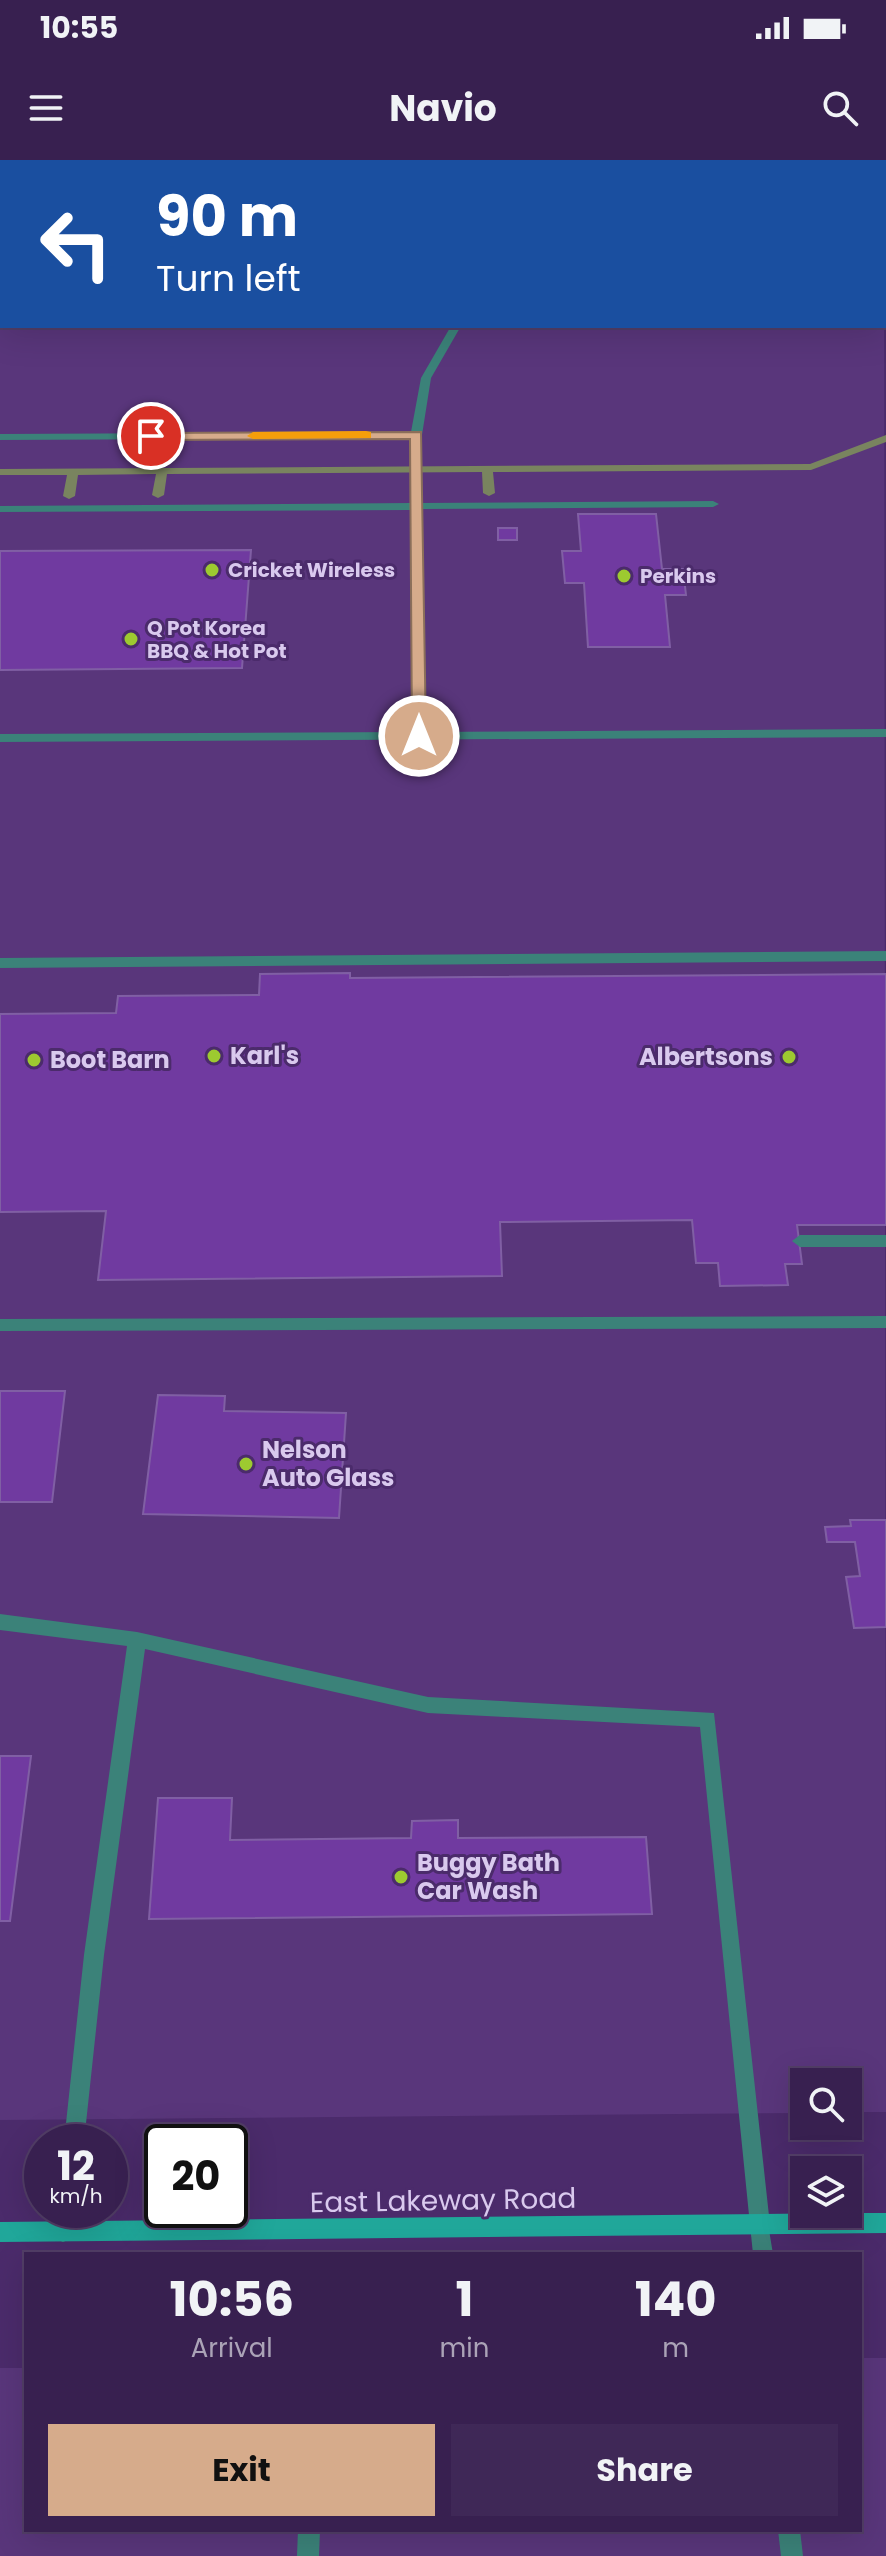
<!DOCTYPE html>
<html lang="en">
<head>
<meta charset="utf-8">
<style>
	:root { --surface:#382050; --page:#3f2857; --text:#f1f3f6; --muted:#aba3b7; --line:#523e67; --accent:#d6ab8b }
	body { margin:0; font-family:Poppins,sans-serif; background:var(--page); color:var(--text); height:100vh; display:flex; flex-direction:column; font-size:30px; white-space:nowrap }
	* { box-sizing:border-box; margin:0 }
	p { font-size:26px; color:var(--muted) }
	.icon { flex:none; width:44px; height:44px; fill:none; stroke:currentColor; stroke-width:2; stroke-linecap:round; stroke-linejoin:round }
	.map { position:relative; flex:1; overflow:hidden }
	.details { position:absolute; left:24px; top:2092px; width:838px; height:280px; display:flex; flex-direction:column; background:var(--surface); border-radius:0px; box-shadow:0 8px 32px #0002,0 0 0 2px var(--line) }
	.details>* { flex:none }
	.top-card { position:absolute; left:0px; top:0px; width:886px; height:168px; box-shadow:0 8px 32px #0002,0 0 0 2px var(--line); background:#1a4fa0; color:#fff; overflow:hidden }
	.buttons { position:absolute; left:790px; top:1908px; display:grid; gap:16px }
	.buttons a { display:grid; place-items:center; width:72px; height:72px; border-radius:0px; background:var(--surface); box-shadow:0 8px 32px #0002,0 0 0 2px var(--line); font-size:40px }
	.speed { position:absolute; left:24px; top:1964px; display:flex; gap:16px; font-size:40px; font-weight:700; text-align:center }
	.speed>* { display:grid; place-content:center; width:104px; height:104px; border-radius:50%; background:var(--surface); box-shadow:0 8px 32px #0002,0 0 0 2px var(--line); line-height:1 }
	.speed small { font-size:20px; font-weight:400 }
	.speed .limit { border:4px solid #111; border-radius:12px; background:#fff; color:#111 }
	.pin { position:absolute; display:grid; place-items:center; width:68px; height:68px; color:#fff; margin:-34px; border:4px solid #fff; border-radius:50%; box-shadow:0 2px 8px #0007 }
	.me { position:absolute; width:88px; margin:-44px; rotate:0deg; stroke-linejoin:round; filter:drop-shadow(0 0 6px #0008) }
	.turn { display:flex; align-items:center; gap:28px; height:168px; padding:0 24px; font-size:36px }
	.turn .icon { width:104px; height:104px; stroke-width:2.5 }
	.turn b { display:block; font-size:56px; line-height:68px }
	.eta { display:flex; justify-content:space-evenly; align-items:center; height:136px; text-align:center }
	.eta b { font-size:48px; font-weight:700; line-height:56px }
	.primary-button { display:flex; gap:16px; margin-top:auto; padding:16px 24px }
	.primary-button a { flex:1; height:92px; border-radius:0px; background:var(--accent); color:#111; font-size:32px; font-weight:700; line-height:92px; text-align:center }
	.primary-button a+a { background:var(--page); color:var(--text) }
	.status { display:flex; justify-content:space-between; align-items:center; height:56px; padding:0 40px; background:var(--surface); direction:ltr }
	.status svg { height:22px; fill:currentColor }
	header { display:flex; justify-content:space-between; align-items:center; height:104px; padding:0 24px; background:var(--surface); font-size:36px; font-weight:700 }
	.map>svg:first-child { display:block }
	.built { fill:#59367b }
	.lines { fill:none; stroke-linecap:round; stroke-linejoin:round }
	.stream { fill:#79845f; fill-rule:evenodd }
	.building { fill:#703aa0; stroke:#805fa4; stroke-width:2 }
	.lane { fill:#3b8279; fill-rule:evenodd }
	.street { fill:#3b8279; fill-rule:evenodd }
	.secondary { fill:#20a79a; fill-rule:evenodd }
	.route { fill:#d6ab8b; stroke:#8b6f5a; stroke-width:2 }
	.slow { fill:#f59e0b }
	.poi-dot { fill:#9dca30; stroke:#4b2b6b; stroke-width:3 }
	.labels { text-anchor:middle; stroke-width:6; stroke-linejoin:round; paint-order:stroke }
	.far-poi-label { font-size:20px; font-weight:bold; fill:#d9c9ee; stroke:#4b2b6b; text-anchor:start }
	.poi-label { font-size:24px; font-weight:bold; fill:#d9c9ee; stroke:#4b2b6b; text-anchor:start }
	.near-street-label { font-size:28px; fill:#d9c9ee; stroke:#4b2b6b }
</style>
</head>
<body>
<div class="status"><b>10:55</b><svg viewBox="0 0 49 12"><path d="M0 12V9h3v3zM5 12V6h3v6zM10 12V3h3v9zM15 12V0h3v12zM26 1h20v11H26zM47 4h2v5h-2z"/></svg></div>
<header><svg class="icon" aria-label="menu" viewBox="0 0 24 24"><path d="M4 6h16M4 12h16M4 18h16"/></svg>Navio<svg class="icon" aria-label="search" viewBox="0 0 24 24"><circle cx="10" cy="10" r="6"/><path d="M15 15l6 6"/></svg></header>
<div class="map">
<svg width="886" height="2396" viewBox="0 0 886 2396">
	<rect width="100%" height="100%" fill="#4b2b6b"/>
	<g class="built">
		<polygon points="0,0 881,0 2,2 2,166 884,166 884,10 886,1952 848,1952 848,1922 804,1922 804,1953 0,1960"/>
		<polygon points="860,2198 886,2198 886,2396 0,2396 0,2208 26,2208 26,2370 860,2370"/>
	</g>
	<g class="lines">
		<polygon class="stream" points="886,275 886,282 811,310 493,312 495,333 489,336 483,333 482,312 167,314 164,335 158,338 152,335 156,314 78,315 75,336 69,339 63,336 67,315 0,315 0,309 810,304"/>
	</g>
	<g class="building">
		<polygon points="578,354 656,354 662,409 683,409 686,435 665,435 670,487 588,487 584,423 565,423 562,391 581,391"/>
		<rect x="498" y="368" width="19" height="12"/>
		<polygon points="251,390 242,508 0,510 0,391"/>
		<polygon points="350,813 350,818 886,814 886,1065 797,1065 802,1104 785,1104 788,1125 720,1126 718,1103 696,1103 692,1060 500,1062 502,1116 98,1120 106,1051 0,1052 0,854 116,853 118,836 259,835 260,814"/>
		<polygon points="0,1231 65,1231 52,1342 0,1342"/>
		<polygon points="158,1235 225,1236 224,1251 346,1253 339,1358 143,1354"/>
		<polygon points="850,1360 886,1360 886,1467 854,1468 846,1417 860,1416 855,1382 827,1382 825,1367 851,1366"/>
		<polygon points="0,1596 31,1596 10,1761 0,1761"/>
		<polygon points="158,1638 232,1638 230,1680 411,1678 412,1661 458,1660 458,1678 646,1677 652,1754 149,1759"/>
	</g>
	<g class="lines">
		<g class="lane">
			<rect x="475" y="0" width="10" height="2"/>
			<rect x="768" y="0" width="10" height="2"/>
			<polygon points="451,166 461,166 431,218 422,275 422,343 713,341 719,344 713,347 422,349 425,572 886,569 886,577 0,582 0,574 413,572 411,350 0,352 0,346 411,343 411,278 0,280 0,274 411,272 421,218"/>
			<polygon points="886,791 886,801 0,808 0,798"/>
			<polygon points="800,1075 886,1075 886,1087 800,1087 792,1081"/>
			<polygon points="886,1156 886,1168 0,1171 0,1159"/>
			<polygon points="0,1454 137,1472 428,1537 714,1553 770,2065 767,2072 760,2075 753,2072 750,2065 700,1567 428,1553 145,1489 104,1795 84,1982 64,1982 84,1795 127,1486 0,1470"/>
			<polygon points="56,2050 76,2050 70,2079 63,2082 56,2079 53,2072"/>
			<polygon points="298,2370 320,2370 319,2396 297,2396"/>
		</g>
		<g class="street">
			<polygon points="760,2055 767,2058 773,2094 753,2094 750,2065 753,2058"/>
			<polygon points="778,2370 800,2370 803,2396 781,2396"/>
		</g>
		<polygon class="secondary" points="848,2053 886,2053 886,2073 0,2082 0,2062"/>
	</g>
	<polygon class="route" points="421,272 426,576 419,580 412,576 410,279 151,280 145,276 151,273"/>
	<polygon class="slow" points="366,271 371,272 371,278 253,279 247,276 253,272"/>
	<g class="poi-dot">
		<circle cx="212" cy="410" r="8"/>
		<circle cx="624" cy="416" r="8"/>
		<circle cx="131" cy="479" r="8"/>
		<circle cx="214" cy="896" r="8"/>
		<circle cx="789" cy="897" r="8"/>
		<circle cx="34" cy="900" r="8"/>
		<circle cx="246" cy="1304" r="8"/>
		<circle cx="401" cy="1717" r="8"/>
	</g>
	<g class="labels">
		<g class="far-poi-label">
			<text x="228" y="417">Cricket Wireless</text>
			<text x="640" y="423">Perkins</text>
			<text x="147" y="475">Q Pot Korea<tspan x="147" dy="23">BBQ &amp; Hot Pot</tspan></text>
		</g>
		<g class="poi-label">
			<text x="230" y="904">Karl's</text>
			<text x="773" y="905" text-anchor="end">Albertsons</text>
			<text x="50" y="908">Boot Barn</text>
			<text x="262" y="1298">Nelson<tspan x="262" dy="28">Auto Glass</tspan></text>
			<text x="417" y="1711">Buggy Bath<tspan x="417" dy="28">Car Wash</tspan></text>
		</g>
		<g class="near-street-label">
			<text transform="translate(443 2040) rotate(-1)" y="10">East Lakeway Road</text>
		</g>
	</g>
</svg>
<div class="buttons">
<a><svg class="icon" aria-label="search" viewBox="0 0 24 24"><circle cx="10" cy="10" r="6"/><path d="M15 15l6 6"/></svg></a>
<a><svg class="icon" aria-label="layers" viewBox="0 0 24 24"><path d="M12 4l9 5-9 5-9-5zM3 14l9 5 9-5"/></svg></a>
</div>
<div class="speed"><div>12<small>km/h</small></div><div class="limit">20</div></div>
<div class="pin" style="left:151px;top:276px;background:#d93025"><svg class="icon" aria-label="arrive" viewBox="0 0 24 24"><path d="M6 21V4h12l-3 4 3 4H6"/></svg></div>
<svg class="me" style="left:419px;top:576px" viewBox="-20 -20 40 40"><circle r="17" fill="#d6ab8b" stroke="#fff" stroke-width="3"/><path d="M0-11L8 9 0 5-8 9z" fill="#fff"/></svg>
<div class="top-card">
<div class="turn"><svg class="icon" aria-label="left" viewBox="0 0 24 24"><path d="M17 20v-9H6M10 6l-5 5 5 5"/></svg><div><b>90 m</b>Turn left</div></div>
</div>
<section class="details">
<div class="eta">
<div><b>10:56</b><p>Arrival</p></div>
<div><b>1</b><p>min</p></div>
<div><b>140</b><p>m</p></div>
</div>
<div class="primary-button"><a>Exit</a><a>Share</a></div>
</section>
</div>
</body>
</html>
